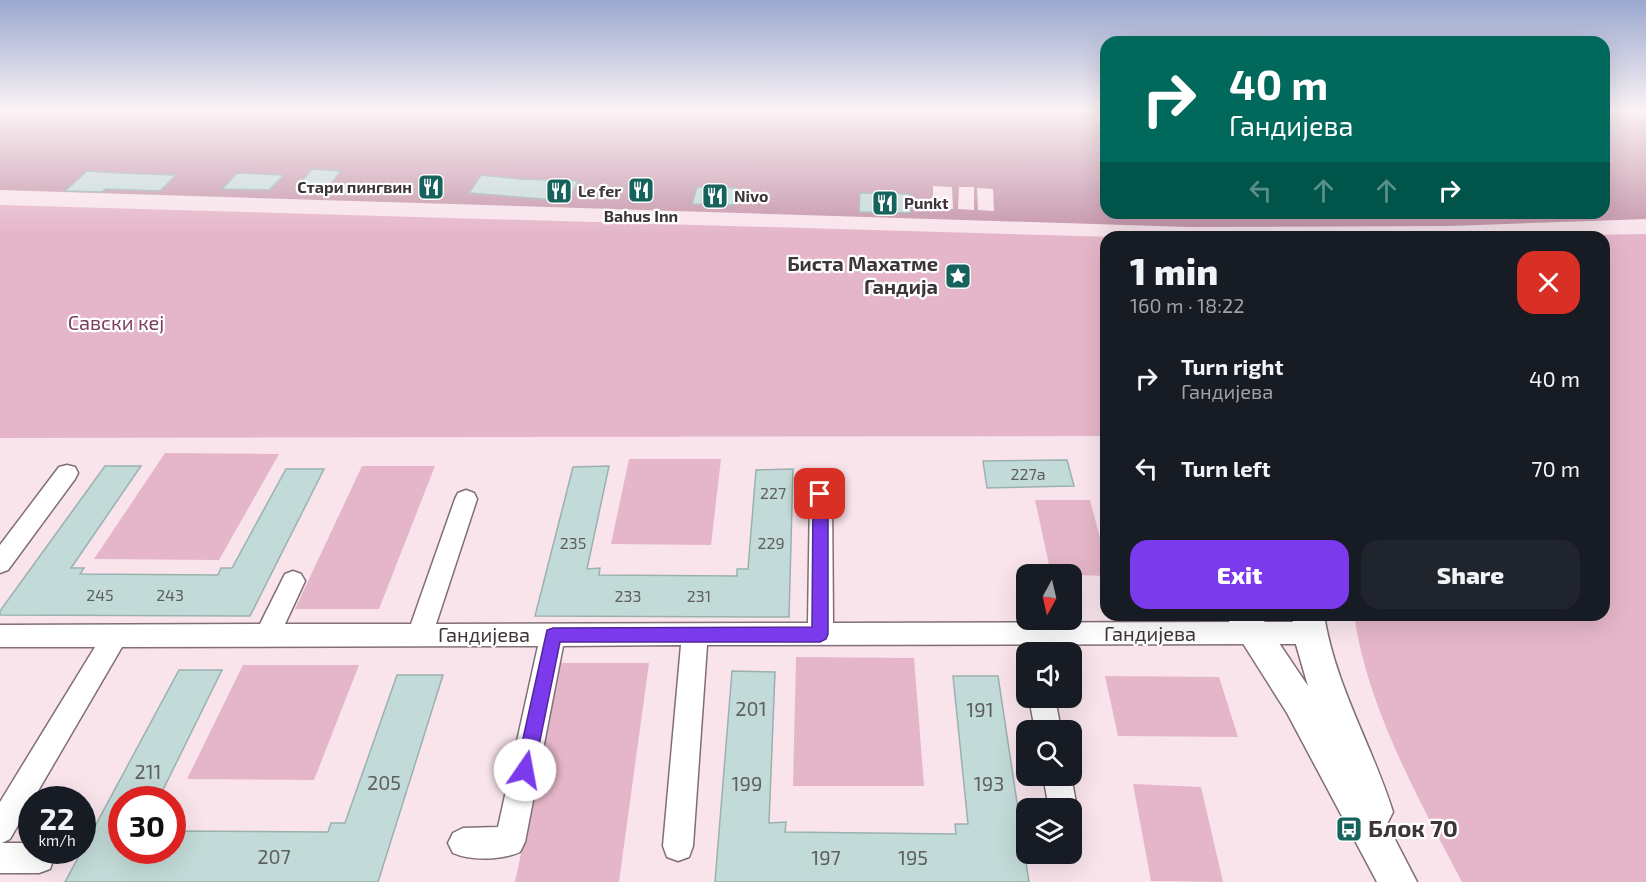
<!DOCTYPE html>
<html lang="en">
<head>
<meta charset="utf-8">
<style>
	:root { --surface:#171b24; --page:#20242c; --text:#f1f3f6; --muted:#9ea1a6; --accent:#7c3aed }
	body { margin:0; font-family:"Exo 2",sans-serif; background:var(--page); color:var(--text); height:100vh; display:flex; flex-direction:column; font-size:22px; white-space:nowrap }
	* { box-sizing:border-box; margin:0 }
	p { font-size:20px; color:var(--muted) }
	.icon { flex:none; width:33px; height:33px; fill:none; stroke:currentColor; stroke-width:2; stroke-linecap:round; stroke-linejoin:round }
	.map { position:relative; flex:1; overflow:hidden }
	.sheet { position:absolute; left:1100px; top:231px; width:510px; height:390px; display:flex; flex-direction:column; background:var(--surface); border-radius:18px; box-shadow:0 6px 24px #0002 }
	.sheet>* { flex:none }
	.top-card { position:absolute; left:1100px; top:36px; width:510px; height:183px; border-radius:18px; box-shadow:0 6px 24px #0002; background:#00695c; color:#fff; overflow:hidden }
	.needle { width:39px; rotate:188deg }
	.controls { position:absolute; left:1016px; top:564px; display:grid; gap:12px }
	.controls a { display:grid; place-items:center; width:66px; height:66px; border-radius:12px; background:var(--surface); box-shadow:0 6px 24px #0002; font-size:30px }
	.speed { position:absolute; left:18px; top:786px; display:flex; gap:12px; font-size:30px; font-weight:700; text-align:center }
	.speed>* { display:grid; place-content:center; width:78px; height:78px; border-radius:50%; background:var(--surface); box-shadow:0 6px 24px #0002; line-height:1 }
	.speed small { font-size:15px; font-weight:400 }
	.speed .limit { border:9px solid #d22; background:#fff; color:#111 }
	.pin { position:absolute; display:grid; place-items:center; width:51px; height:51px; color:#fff; margin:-26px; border-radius:12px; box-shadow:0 3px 9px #0006 }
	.me { position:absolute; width:66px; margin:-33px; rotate:12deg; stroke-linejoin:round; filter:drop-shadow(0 0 4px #0008) }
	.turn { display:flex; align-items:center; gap:21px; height:126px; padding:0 30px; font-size:27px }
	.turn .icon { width:78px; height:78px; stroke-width:2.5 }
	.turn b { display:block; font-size:42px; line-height:51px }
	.lanes { display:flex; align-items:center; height:57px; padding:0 30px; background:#0003; justify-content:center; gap:30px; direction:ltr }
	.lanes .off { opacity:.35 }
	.round { display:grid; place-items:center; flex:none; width:63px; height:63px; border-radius:18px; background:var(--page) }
	.headline { display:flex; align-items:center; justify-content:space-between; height:102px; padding:0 30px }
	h1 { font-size:36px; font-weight:800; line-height:45px }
	.action { display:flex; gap:12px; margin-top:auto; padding:12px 30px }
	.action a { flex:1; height:69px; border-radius:18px; background:var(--accent); color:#fff; font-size:24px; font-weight:800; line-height:69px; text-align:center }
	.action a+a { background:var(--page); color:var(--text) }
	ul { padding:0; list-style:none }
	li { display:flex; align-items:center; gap:18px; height:90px; padding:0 30px }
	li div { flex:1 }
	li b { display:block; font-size:22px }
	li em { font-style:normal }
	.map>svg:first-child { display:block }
	.green { fill:#e5b6c9 }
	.water { fill:#c596aa }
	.pier { fill:#f9e4ec }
	.building { fill:#c3dbd8; stroke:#9ab1af; stroke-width:1.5 }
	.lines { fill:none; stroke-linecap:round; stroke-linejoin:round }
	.minor-casing { stroke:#816e76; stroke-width:3 }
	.tertiary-casing { stroke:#816e76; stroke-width:3 }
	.minor { fill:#fff; fill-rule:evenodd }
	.tertiary { fill:#fff; fill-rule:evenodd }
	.route { fill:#7c3aed; stroke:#51269a; stroke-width:1.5 }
	.labels { text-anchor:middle; stroke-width:4.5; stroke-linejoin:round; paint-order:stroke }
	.far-poi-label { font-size:16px; font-weight:bold; fill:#3d3538; stroke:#fff; text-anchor:start }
	.number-label { font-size:16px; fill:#5e5e60 }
	.poi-label { font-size:20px; font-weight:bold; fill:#3d3538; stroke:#fff; text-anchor:end }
	.park-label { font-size:20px; fill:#7c3f5c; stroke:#fff }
	.street-label { font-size:20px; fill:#3d3538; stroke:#fff }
	.near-number-label { font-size:20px; fill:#5e5e60 }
	.near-poi-label { font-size:24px; font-weight:bold; fill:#3d3538; stroke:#fff; text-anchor:start }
</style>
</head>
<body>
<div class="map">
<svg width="1646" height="882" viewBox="0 0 1646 882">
	<rect width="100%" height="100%" fill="#f9e4ec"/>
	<g class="green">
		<polygon points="0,205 1115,237 1106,237 1105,436 0,438"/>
		<path d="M 1646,234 L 1646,882 L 1462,882 C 1419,800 1367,707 1354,615 L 1604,615 L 1604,237 L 1462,237 Z"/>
		<polygon points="165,453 279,454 219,560 94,559"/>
		<polygon points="629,459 721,459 711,545 611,544"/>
		<polygon points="362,466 435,466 379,609 295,609"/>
		<polygon points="1035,500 1090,500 1105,557 1105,576 1051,574"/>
		<polygon points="796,657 914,658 924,786 793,786"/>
		<polygon points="561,663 649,663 619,882 515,882"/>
		<polygon points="243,665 359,665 314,780 187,779"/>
		<polygon points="1105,676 1219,677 1238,737 1118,736"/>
		<polygon points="1133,784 1201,787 1223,882 1151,881"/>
	</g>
	<polygon class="water" points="0,110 1105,110 1106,213 1604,213 1604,110 1646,110 1646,219 1448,226 1189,227 0,190"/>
	<g class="pier">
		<polygon points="933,186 952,187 953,209 933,209"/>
		<polygon points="959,187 974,187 974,210 958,209"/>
		<polygon points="977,188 993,189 994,211 978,210"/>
	</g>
	<g class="building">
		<polygon points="312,169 341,171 325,191 295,189"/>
		<polygon points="87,171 118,173 176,175 160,191 106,189 102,192 65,191"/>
		<polygon points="237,173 284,175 269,190 222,189"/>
		<polygon points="481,175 521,179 578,181 568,201 469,193"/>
		<polygon points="697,187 737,188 733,205 692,204"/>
		<polygon points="860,193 910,194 911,213 859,212"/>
		<polygon points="1067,460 1074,486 987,488 983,461"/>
		<polygon points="105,466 141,466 71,568 84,568 80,574 218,575 221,568 232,568 286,469 324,469 250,616 0,615 0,611"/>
		<polygon points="609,466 587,569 600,568 599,575 737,576 737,569 748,569 756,470 793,469 789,617 535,616 573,467"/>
		<polygon points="179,670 222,670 158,800 122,800 122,850 172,850 172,831 328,832 331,823 345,823 397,675 443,675 378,882 65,882"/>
		<polygon points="732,671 775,672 769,823 786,822 785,832 956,834 955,824 968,824 953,676 998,676 1029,882 715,882"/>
	</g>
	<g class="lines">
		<defs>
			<g id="minor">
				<polygon points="67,465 75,467 78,473 75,479 8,570 0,573 0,545 59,467"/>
				<path d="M 821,485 L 829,488 L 832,494 L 833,623 L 1309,622 L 1318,625 L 1322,633 L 1318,641 L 1309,644 L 707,645 L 693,846 L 689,857 L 678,861 L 667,857 L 663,846 L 681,645 L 563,646 L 525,842 L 520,852 C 502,860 471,861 453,853 L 448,843 L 453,833 L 463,828 L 498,827 L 538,646 L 122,647 L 10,839 L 2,843 L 32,843 L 32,850 L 51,850 L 54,858 L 50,869 L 39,873 L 0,873 L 0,802 L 95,647 L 0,647 L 0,625 L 260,624 L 285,574 L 293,571 L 301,574 L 305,581 L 285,624 L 411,624 L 455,499 L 458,493 L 466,490 L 474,493 L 477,499 L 436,624 L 808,623 L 810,494 L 813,488 Z"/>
				<polygon points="1029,698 1055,698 1061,730 1035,730"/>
				<polygon points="1043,776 1071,776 1077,808 1073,818 1071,819 1071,808 1049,808"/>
			</g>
			<path id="tertiary" d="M 1225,615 L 1260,615 L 1308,686 L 1295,641 L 1292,615 L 1324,615 C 1335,685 1372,745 1393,812 L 1387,824 L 1417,882 L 1377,882 L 1287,713 Z"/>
		</defs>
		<use href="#minor" class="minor-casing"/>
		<use href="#tertiary" class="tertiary-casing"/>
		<use href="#minor" class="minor"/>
		<use href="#tertiary" class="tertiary"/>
	</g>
	<linearGradient id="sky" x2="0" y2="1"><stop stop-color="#9aa8cf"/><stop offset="0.47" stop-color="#fcf3f6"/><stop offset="1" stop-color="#fcf3f6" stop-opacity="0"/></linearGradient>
	<rect width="1646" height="234" fill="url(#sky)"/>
	<polygon class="route" points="820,489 826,490 828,494 828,634 826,639 820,642 560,642 534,770 531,776 525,778 518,776 516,770 547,630 553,628 812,627 813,494 815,490"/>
	<defs>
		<symbol id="restaurant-square" viewBox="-11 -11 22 22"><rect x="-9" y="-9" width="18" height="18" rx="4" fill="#16635e" stroke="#fff"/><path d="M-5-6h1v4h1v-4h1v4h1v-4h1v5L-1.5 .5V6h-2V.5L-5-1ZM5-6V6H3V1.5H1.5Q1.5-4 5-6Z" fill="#fff"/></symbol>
		<symbol id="sight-square" viewBox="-11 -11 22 22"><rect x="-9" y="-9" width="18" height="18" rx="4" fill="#16635e" stroke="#fff"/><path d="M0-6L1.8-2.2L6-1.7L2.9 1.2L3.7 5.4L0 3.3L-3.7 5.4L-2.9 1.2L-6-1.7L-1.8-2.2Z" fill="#fff"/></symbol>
		<symbol id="bus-square" viewBox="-11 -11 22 22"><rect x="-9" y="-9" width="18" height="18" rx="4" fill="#16635e" stroke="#fff"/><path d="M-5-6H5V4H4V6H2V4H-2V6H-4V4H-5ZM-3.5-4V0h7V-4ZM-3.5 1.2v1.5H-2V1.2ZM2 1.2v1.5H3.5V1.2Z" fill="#fff"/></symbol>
	</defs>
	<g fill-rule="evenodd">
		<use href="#restaurant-square" x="416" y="172" width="30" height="30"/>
		<use href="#restaurant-square" x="626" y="175" width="30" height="30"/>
		<use href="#restaurant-square" x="544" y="176" width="30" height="30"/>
		<use href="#restaurant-square" x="700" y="181" width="30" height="30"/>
		<use href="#restaurant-square" x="870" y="188" width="30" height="30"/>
		<use href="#sight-square" x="943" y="261" width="30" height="30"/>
		<use href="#bus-square" x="1334" y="814" width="30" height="30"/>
	</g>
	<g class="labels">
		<g class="far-poi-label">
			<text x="412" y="193" text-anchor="end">Стари пингвин</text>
			<text x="578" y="197">Le fer</text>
			<text x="734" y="202">Nivo</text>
			<text x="904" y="209">Punkt</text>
			<text x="641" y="222" text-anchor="middle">Bahus Inn</text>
		</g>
		<g class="number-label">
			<text x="1028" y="480">227a</text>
			<text x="773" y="499">227</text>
			<text x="573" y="549">235</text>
			<text x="771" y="549">229</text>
			<text x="100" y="601">245</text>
			<text x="170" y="601">243</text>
			<text x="628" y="602">233</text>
			<text x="699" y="602">231</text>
		</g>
		<g class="poi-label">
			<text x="938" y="271">Биста Махатме<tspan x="938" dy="23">Гандија</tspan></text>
		</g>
		<g class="park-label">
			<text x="116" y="330">Савски кеј</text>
		</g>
		<g class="street-label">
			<text x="1150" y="641">Гандијева</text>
			<text x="484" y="642">Гандијева</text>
		</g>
		<g class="near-number-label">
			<text x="751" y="716">201</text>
			<text x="980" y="717">191</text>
			<text x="148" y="779">211</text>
			<text x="384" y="790">205</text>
			<text x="747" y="791">199</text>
			<text x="989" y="791">193</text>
			<text x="274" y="864">207</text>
			<text x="826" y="865">197</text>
			<text x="913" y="865">195</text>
		</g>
		<g class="near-poi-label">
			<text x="1368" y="837">Блок 70</text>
		</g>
	</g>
</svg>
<div class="controls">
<a><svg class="needle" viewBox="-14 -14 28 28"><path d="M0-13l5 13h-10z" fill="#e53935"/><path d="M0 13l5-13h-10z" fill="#9ea1a6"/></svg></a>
<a><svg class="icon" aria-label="sound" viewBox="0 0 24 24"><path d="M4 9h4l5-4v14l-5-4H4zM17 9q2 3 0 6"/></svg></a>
<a><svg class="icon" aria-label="search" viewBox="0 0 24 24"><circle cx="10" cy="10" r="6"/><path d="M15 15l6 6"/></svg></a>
<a><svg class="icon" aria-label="layers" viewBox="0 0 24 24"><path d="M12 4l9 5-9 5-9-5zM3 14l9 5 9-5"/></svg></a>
</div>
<div class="speed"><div>22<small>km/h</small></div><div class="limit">30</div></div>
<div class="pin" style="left:820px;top:494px;background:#d93025"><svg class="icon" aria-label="arrive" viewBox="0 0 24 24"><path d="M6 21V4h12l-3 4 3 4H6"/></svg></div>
<svg class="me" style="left:525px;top:770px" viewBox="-20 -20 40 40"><circle r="19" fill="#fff"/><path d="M0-13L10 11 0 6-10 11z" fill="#7c3aed"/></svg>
<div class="top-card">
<div class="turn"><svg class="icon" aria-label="right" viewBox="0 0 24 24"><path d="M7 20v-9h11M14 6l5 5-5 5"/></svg><div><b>40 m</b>Гандијева</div></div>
<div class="lanes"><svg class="icon off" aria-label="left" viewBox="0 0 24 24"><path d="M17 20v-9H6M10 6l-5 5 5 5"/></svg><svg class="icon off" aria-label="ahead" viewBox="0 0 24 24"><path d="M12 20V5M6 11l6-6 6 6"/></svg><svg class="icon off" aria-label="ahead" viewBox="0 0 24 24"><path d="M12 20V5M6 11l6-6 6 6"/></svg><svg class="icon" aria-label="right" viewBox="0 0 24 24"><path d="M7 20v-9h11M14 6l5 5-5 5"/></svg></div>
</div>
<section class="sheet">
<div class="headline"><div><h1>1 min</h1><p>160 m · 18:22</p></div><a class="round" style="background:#d93025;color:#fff"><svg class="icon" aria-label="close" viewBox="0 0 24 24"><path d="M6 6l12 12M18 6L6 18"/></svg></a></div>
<ul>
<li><svg class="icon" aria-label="right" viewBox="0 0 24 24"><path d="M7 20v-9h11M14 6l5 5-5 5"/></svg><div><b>Turn right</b><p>Гандијева</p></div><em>40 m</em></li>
<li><svg class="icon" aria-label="left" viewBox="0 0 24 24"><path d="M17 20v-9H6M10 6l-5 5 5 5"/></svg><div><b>Turn left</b></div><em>70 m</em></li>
</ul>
<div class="action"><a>Exit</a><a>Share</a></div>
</section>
</div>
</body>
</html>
